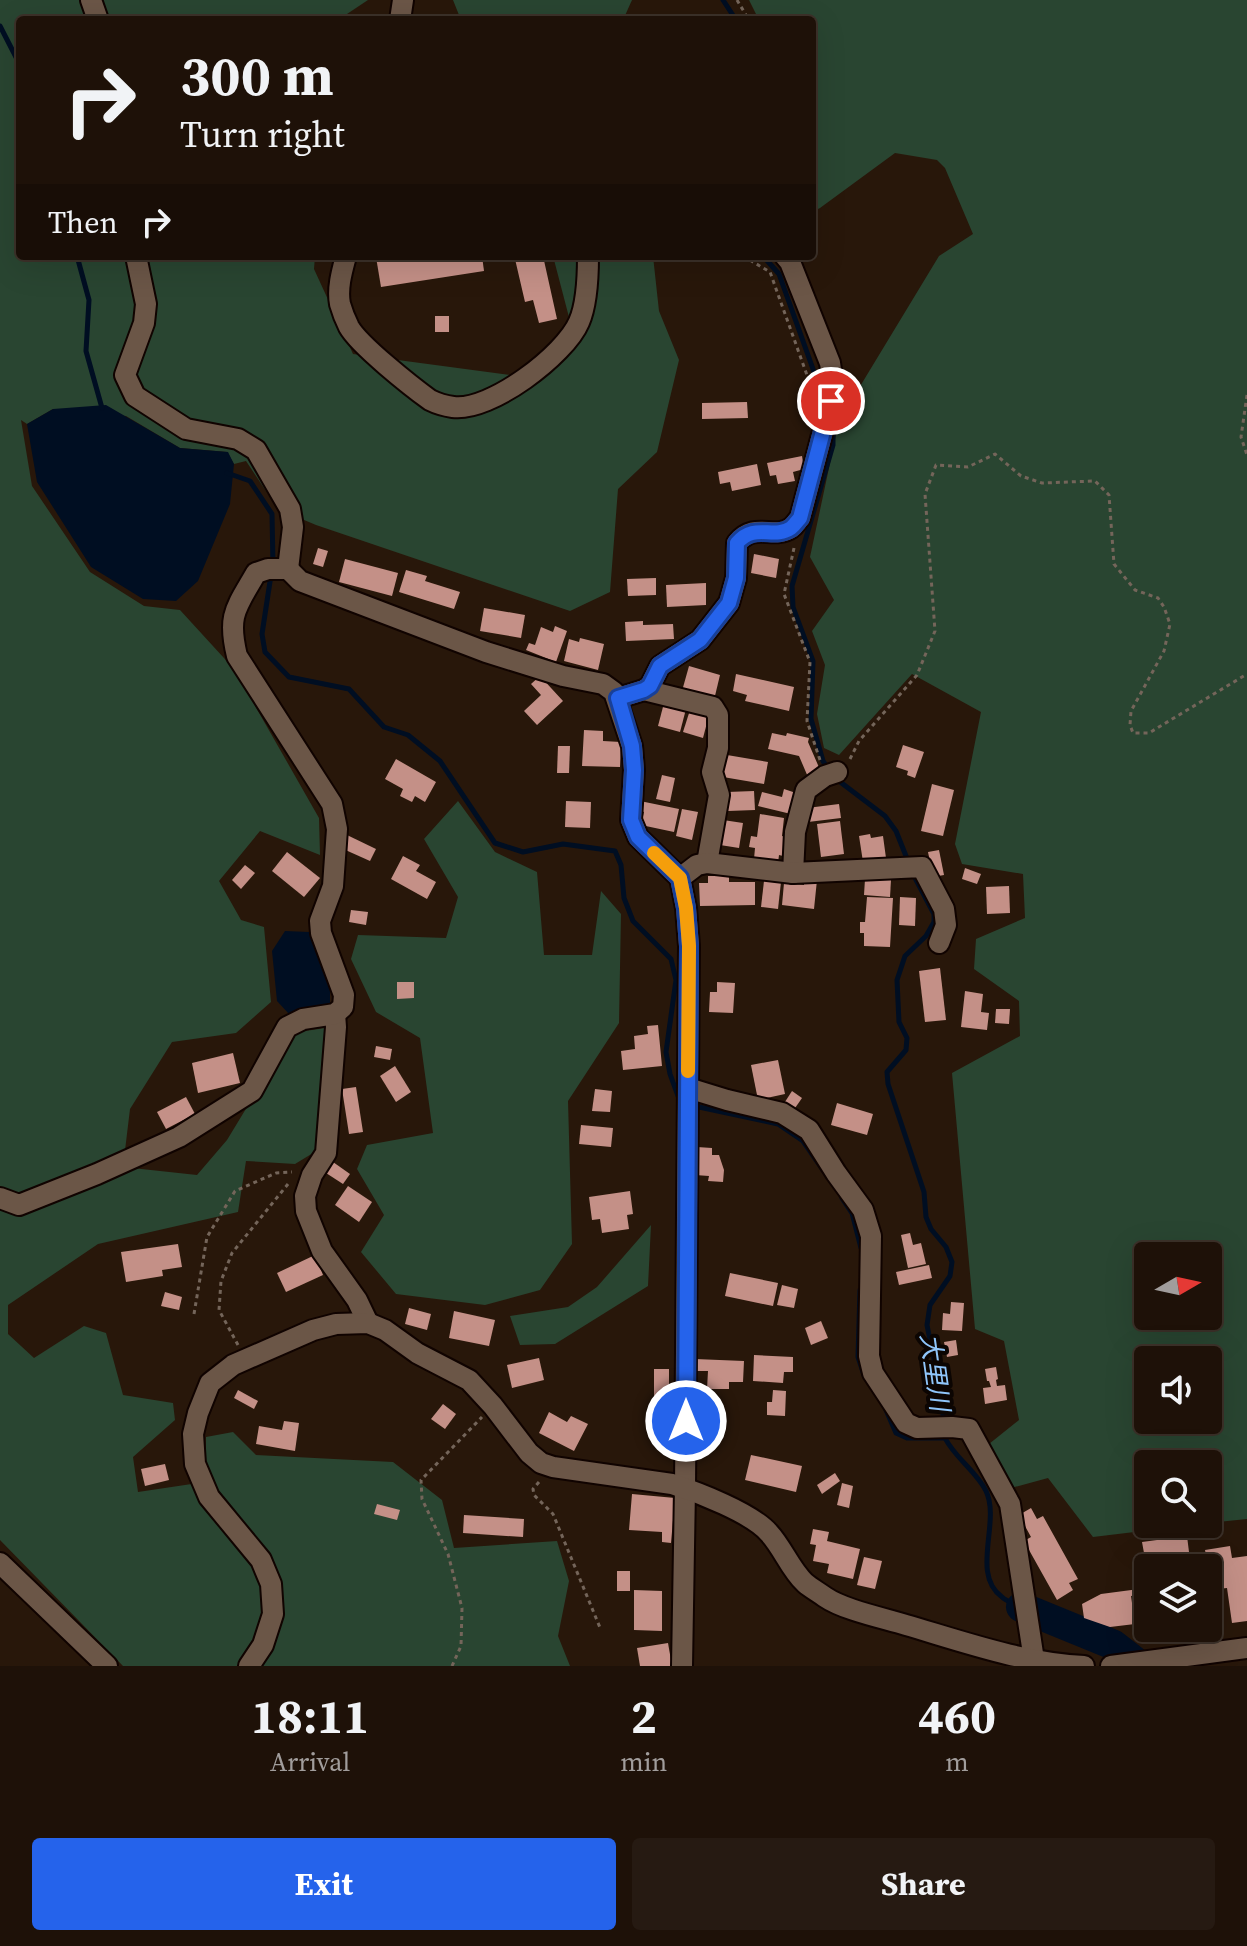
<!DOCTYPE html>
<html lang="en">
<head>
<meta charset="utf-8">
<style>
	:root { --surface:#1e1108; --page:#261a12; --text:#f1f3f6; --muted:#a19d9c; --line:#3c3129; --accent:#2563eb }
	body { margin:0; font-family:"Source Serif 4","Noto Sans JP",serif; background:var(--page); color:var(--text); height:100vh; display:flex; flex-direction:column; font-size:30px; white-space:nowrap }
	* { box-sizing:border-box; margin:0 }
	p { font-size:26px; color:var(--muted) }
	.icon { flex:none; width:44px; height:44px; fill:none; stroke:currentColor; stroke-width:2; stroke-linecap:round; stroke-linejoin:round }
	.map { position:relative; height:1666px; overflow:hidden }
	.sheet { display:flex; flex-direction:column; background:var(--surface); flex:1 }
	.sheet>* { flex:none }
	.top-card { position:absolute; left:16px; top:16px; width:800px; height:244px; border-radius:8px; box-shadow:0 8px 32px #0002,0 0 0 2px var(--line); background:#1e1108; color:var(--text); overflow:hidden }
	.needle { width:52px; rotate:81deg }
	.buttons { position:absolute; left:1134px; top:1242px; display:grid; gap:16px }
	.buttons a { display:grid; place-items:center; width:88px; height:88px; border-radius:8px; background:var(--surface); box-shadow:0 8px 32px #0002,0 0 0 2px var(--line); font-size:40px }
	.pin { position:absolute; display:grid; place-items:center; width:68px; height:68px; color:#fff; margin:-34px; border:4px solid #fff; border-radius:50%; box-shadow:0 2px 8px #0007 }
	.me { position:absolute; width:88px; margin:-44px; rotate:0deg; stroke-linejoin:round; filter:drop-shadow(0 0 6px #0008) }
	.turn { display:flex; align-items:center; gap:28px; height:168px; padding:0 32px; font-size:36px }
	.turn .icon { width:104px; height:104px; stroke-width:2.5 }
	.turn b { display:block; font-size:56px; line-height:68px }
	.then { display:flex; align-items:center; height:76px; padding:0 32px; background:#0003; gap:16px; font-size:30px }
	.eta { display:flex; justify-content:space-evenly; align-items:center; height:136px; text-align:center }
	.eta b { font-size:48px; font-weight:700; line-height:56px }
	.cta { display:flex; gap:16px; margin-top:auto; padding:16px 32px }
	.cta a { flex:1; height:92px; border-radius:8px; background:var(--accent); color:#fff; font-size:32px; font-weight:700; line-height:92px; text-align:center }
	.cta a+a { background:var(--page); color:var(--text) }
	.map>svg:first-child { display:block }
	.green { fill:#294531; fill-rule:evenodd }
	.water { fill:#000e22 }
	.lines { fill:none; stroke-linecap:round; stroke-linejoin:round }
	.stream { stroke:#000e22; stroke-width:5 }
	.river { stroke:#000e22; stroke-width:30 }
	.building { fill:#c49087 }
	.minor-casing { stroke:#100300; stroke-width:24 }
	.tertiary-casing { stroke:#100300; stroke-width:24 }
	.path { stroke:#74655a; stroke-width:3; stroke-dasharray:4 4; stroke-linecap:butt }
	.minor { stroke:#6b5647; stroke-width:20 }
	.tertiary { stroke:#6b5647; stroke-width:20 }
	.route-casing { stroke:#184099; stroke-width:20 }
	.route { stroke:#2563eb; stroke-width:14 }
	.slow { stroke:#f59e0b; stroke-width:14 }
	.labels { text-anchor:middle; stroke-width:8; stroke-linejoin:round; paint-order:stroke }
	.water-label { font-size:26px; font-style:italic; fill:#8fc5fa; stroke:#0c0502 }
</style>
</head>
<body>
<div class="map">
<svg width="1247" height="1666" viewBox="0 0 1247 1666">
	<rect width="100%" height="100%" fill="#28170a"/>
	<g class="green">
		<polygon points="0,0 368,0 338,20 20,20 20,256 315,256 314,269 353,354 540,379 576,344 553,256 653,256 659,311 679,360 657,452 618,489 610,592 570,611 316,525 278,509 246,461 234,464 227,452 180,448 126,416 53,409 27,424 21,420 32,486 90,572 144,606 180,610 234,669 319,818 320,855 260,831 219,881 241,920 264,927 271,1002 236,1033 172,1042 130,1109 123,1167 197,1175 227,1140 292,1033 325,1028 318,1150 295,1164 246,1161 238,1212 98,1244 8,1305 8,1334 34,1358 84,1326 106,1333 123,1395 173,1403 175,1420 133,1457 138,1492 205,1482 206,1437 233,1432 256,1455 393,1462 442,1500 454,1548 557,1541 569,1581 558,1636 570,1666 123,1666 0,1540"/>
		<polygon points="453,0 632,0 623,20 461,20"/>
		<path d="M 749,0 L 1247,0 L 1247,1519 L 1208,1523 L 1208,1464 L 1148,1464 L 1148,1524 L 1201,1524 L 1093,1537 L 1048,1478 L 1011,1488 L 989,1444 L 1019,1420 L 1004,1341 L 975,1329 L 952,1073 L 1020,1036 L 1019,1001 L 974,969 L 976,939 L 1025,918 L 1023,874 L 962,864 L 955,844 L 981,712 L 912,674 L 839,755 L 824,748 L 817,714 L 825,665 L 812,631 L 834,600 L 810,557 L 839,421 L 939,256 L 973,234 L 945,168 L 937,160 L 895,153 L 820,208 L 812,212 L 812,20 L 759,20 ZM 1148,1256 L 1208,1256 L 1208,1316 L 1148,1316 ZM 1148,1360 L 1208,1360 L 1208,1420 L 1148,1420 Z"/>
		<polygon points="458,801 495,852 537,872 544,955 592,955 601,891 621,914 619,1023 568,1101 572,1244 540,1290 485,1305 396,1294 361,1252 384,1215 357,1169 367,1145 433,1133 420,1038 376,1012 351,959 358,935 446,938 458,897 424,839"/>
		<polygon points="651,1225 648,1286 555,1344 520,1345 510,1316 568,1307 597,1287"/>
	</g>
	<g class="water">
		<polygon points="106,405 180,448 228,452 234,464 230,504 198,581 176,601 143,599 91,567 37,482 27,424 53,409"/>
		<polygon points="285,931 309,932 330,981 330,1005 289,1014 277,1001 272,951"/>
	</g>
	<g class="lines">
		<g class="stream">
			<polyline points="723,0 736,20"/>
			<polyline points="0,26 20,65"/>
			<polyline points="77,256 89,300 86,351 102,408"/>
			<polyline points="763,256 779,274 823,397"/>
			<polyline points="227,473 250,481 272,514 273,565"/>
			<polyline points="271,575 262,634 265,652 289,677 349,689 384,727 408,735 440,761 495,843 523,852 563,844 615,851 621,865 624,898 633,921 671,959 676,980 666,1052 670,1074 678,1096 683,1099"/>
			<polyline points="829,770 823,761 811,719 813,661 793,607 792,586 833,445 833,425"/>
			<polyline points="835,778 885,816 896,831 908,861"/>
			<polyline points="913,874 934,914 934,922 926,936 905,956 897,980 899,1022 907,1038 906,1050 887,1072 888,1084 924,1192 926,1217 931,1229 946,1247 952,1262 950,1276 930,1305 927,1325 941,1394 944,1424"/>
			<polyline points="692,1103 699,1107 778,1124 803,1141 823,1170"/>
			<polyline points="842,1198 852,1213 861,1248"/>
			<polyline points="860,1290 858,1357 864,1375"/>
			<polyline points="886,1410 896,1433 907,1438 945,1438"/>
			<path d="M 945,1438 C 955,1458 977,1472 986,1491 C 1001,1522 970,1574 1002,1597 C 1006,1601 1013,1603 1018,1606"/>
		</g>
		<polyline class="river" points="1021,1607 1114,1645 1141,1666"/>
	</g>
	<g class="building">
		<polygon points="482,256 484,271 381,287 376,257"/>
		<polygon points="502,256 543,256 557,319 539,323 533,300 525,302 515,259 503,262"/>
		<rect x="435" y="316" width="14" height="16"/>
		<polygon points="747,402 748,418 702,419 702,403"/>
		<polygon points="802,456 804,469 793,472 795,481 778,484 776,475 770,476 767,463"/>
		<polygon points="757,464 761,485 732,491 730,482 720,484 718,472"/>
		<polygon points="318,548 328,551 323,567 313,564"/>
		<polygon points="754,554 779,559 776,578 751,573"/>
		<polygon points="345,559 398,573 392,596 339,582"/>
		<polygon points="406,570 427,576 425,581 460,592 454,609 399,592"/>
		<polygon points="656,578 656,595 628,596 627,579"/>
		<polygon points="706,583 706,605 667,607 666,585"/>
		<polygon points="484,608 525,615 521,638 480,631"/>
		<polygon points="643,621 643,625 673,624 674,639 626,641 625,622"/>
		<polygon points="555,626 567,631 556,662 526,650 529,643 535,645 541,627 553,632"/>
		<polygon points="580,638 604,644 598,670 564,661 569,639 579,642"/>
		<polygon points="689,666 720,675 714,700 682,691"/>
		<polygon points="736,674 794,687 789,711 745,701 747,695 733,691"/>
		<polygon points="540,676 563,701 537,725 524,711 541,695 531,684"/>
		<polygon points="664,703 686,709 680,732 658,726"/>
		<polygon points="690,710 709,715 703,738 683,732"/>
		<polygon points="584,730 603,731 603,741 621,742 620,767 582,766"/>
		<polygon points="772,733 786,736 787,733 809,738 808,742 821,772 808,777 799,756 768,749"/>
		<polygon points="903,745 924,752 915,778 907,775 908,771 896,767"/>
		<polygon points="558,746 570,746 569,773 557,773"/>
		<polygon points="727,755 768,762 764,784 723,777"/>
		<polygon points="396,759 436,782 425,802 415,796 412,802 400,796 403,789 385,779"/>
		<polygon points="662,775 675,778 670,802 656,799"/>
		<polygon points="932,784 954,790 943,836 921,831"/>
		<polygon points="784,789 796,793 791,814 758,806 762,792 782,797"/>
		<polygon points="754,791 755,810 728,811 727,792"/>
		<polygon points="566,801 591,802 590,828 565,827"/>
		<polygon points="640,801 679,809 674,832 641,825 644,812 638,810"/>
		<polygon points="839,804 841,818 808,822 807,808"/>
		<polygon points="682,809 698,812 692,840 676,836"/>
		<polygon points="760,814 784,818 782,836 786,837 783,856 779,855 778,863 754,859 755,848 749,847 751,836 757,837"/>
		<polygon points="723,820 743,823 739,848 720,845"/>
		<polygon points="840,821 844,854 821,857 817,824"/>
		<polygon points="870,834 871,838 883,836 886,858 863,862 859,836"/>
		<polygon points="347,835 376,849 370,861 341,848"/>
		<polygon points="939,850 944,875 933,877 928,852"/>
		<polygon points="287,852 320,878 304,897 272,871"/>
		<polygon points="403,856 420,865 416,871 436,882 427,899 391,879"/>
		<polygon points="245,865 255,873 241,889 232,880"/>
		<polygon points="965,868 981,874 977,884 962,879"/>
		<polygon points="708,876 729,876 729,882 755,882 755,905 700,906 699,883 708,883"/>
		<polygon points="804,879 817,880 814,909 782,905 784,883 804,885"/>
		<polygon points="865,879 891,880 890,897 864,895"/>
		<polygon points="764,881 781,882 778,909 761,907"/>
		<polygon points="1009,886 1010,913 987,914 986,887"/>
		<polygon points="867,897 893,898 890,947 864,946 864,933 860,933 860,922 865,922"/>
		<polygon points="900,897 916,898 915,926 899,925"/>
		<polygon points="351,910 368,912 366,925 349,922"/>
		<polygon points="940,968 946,1020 925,1022 919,971"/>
		<polygon points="397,982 414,982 414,998 397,999"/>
		<polygon points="717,982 735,983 733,1013 709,1012 710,992 717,992"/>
		<polygon points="965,991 983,994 981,1012 989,1013 987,1030 961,1027"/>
		<polygon points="996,1009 1010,1009 1009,1024 995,1023"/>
		<polygon points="658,1025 662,1066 623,1070 621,1051 635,1049 634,1036 648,1034 647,1026"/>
		<polygon points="376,1046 392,1049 390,1060 374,1057"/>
		<polygon points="233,1053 240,1083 198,1093 192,1063"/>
		<polygon points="778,1060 785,1094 758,1100 751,1065"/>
		<polygon points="395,1066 411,1092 396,1102 380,1076"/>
		<polygon points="356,1087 363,1132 349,1134 342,1089"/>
		<polygon points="595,1089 612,1091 610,1112 592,1111"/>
		<polygon points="792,1091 802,1098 793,1111 783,1105"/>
		<polygon points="186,1097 195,1114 166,1129 157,1112"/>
		<polygon points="837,1103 873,1114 867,1135 831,1125"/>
		<polygon points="581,1125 613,1128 611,1147 579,1144"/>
		<polygon points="697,1147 712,1148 712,1155 719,1155 724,1170 723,1182 708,1181 709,1176 695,1175"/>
		<polygon points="333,1162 350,1174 343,1184 326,1173"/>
		<polygon points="348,1186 372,1202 359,1222 335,1205"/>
		<polygon points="630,1191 633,1214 627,1215 629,1229 602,1233 600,1219 592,1220 589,1197"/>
		<polygon points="910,1233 913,1245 921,1243 926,1264 908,1268 901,1235"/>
		<polygon points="178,1244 182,1267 162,1270 163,1276 126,1282 121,1252"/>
		<polygon points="315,1255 323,1275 286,1292 277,1273"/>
		<polygon points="929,1265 932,1278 899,1285 896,1272"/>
		<polygon points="730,1273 778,1283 773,1306 725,1296"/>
		<polygon points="782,1285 798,1289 794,1308 777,1305"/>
		<polygon points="165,1292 182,1297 179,1310 161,1306"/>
		<polygon points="951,1302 964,1303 962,1331 942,1330 943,1313 950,1314"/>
		<polygon points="409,1308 431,1314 427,1330 405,1324"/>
		<polygon points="454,1311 495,1320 489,1346 449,1338"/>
		<polygon points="821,1321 828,1338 811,1345 805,1328"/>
		<polygon points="956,1340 958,1355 947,1357 944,1342"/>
		<polygon points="754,1355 793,1357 793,1372 784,1372 783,1383 753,1381"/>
		<polygon points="539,1358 544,1380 512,1388 507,1365"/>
		<polygon points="695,1359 744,1361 743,1382 729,1382 729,1389 707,1389 708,1371 694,1371"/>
		<polygon points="996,1367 998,1379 996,1380 997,1386 1005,1385 1007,1400 985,1404 983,1388 991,1387 989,1381 987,1381 985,1369"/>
		<rect x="654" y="1369" width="15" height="27"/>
		<polygon points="238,1390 258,1401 254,1409 234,1398"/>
		<polygon points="773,1390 786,1391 785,1416 767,1415 767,1402 772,1402"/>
		<polygon points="443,1404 456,1414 445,1429 431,1419"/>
		<polygon points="549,1412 567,1422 571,1416 588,1424 574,1451 539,1433"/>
		<polygon points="284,1421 299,1423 295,1451 256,1444 259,1426 282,1430"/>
		<polygon points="751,1455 802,1466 796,1492 745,1480"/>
		<polygon points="165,1464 169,1480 145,1486 141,1469"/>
		<polygon points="835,1473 840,1481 822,1494 817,1485"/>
		<polygon points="842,1483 853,1486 849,1508 837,1505"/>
		<polygon points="632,1494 675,1498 671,1543 662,1542 662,1532 629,1530"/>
		<polygon points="377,1504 400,1510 397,1520 374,1514"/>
		<polygon points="1031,1508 1037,1519 1043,1516 1078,1579 1069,1583 1073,1590 1057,1600 1024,1541 1031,1537 1019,1515"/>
		<polygon points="464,1515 524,1519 523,1537 463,1533"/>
		<polygon points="813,1529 829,1532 827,1541 860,1549 853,1579 827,1573 829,1564 813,1561 816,1545 810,1544"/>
		<polygon points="1187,1536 1191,1568 1148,1568 1148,1586 1145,1587 1140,1553 1144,1553 1142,1542"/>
		<polygon points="1230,1546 1232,1558 1247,1556 1247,1621 1232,1623 1227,1588 1208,1590 1208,1568 1197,1568 1197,1566 1208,1565 1205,1550"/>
		<polygon points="864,1557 882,1561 875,1589 857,1585"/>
		<rect x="617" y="1571" width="13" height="20"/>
		<polygon points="1139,1589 1140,1595 1131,1596 1135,1624 1110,1627 1084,1618 1082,1604 1101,1594"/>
		<polygon points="634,1590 662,1591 662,1631 634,1630"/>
		<polygon points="668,1643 672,1666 640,1666 637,1648"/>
	</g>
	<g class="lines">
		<defs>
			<g id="minor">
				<polyline points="91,0 98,20"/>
				<polyline points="400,20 403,0"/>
				<polyline points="136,256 146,304 144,323 125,375 135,396 186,429 238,439 256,450 290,509 293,527 288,569"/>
				<path d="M 346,256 C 342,271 337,288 340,304 C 342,311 346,321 349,327 C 359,345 412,387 430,400 C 436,403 446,406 453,407 C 490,412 565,355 579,322 C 587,304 588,275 588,256"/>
				<polyline points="644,690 713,707 718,715 718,748 712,772 719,795 707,863"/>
				<path d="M 618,698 L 644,690 L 650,686 L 660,666 L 700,640 L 729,603 L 736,578 L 737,543 C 755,521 773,540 791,528 C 795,525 797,521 800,518 L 831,401 L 833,383 L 830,363 L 790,262 L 785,256"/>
				<polyline points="793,873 795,832 806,790 825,776 837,772"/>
				<polyline points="680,878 697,865 707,863 793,873 922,867 944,909 946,925 939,943"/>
				<polyline points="335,1014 336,1027 326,1153 312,1175 305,1196 306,1211 322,1251 357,1300 368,1323"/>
				<polyline points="688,1088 727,1100 782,1113 809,1130 836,1173 863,1210 871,1236 869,1356 873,1373 906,1423 917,1428 952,1427 969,1429 1010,1504 1034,1660"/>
				<path d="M 0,1198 L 19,1205 L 97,1174 L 179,1137 L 252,1091 L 287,1027 L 303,1019 L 335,1014 L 343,1007 L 344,995 L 321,933 L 320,921 L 333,886 L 337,829 L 332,804 L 237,656 C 227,615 236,608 256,573 L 268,569 L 288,569 L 300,581 L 486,652 L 563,676 L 603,684 L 614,692 L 632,746 L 634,770 L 631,820 L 638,837 L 680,878 L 686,908 L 689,946 L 685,1488 L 682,1666"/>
			</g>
			<g id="tertiary">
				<polyline points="0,1563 107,1666"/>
				<path d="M 249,1666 L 263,1645 L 273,1614 L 271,1584 L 261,1560 L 209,1497 L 195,1464 L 193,1434 L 198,1413 L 210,1383 L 233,1365 L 313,1330 L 336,1324 L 368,1323 L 385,1330 L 417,1353 L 469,1380 L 493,1406 L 529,1453 L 541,1463 L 553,1467 L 672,1484 C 697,1492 752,1513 769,1533 C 783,1548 790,1569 805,1583 C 811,1588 818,1592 825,1597 C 844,1610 883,1618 906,1625 C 964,1642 1023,1663 1084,1666"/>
				<polyline points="1111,1666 1247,1648"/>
			</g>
		</defs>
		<use href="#minor" class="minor-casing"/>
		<use href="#tertiary" class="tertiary-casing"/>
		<g class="path">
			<polyline points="737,0 749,20"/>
			<polyline points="743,256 770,272 812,389"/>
			<polyline points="1247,395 1241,437 1247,455"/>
			<polyline points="794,548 784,594 810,662 807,721 820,760"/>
			<polyline points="850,759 859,741 917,675 935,631 925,494 936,465 968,467 995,454 1021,476 1042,483 1095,481 1109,495 1114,564 1135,590 1158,598 1164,607 1170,624 1164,651 1131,711 1130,725 1133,733 1149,733 1247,674"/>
			<polyline points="194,1314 207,1237 235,1191 276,1173 292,1172"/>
			<polyline points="238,1345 219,1310 221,1281 232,1253 288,1184"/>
			<polyline points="539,1482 533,1489 534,1495 553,1514 601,1630"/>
			<polyline points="452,1666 461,1646 462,1608 448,1554 422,1499 421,1480 482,1417"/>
		</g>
		<use href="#minor" class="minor"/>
		<use href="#tertiary" class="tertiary"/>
	</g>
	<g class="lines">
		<defs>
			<path id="route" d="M 686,1421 L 689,946 L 686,908 L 680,878 L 638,837 L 631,820 L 634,770 L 632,746 L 618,698 L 644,690 L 650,686 L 660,666 L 700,640 L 729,603 L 736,578 L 737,543 C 755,522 773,540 791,528 C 795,525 797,521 800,518 L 831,401"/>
		</defs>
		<use href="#route" class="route-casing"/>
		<use href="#route" class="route"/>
		<polyline class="slow" points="654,853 680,878 686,908 689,946 688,1071"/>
	</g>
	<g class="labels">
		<g class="water-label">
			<text transform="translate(935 1372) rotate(82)" y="9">大里川</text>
		</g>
	</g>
</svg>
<div class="buttons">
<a><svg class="needle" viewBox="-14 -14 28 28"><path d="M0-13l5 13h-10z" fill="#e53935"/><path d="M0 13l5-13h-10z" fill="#a19d9c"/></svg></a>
<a><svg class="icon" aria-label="sound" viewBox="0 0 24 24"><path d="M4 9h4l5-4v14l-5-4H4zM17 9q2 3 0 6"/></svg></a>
<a><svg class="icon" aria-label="search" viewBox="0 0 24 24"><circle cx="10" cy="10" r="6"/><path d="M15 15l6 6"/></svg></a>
<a><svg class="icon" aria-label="layers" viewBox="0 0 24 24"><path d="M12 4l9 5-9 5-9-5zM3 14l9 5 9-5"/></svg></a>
</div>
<div class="pin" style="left:831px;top:401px;background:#d93025"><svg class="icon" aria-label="arrive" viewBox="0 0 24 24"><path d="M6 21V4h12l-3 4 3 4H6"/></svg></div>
<svg class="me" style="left:686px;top:1421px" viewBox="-20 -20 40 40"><circle r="17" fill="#2563eb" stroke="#fff" stroke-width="3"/><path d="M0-11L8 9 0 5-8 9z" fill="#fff"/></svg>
<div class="top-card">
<div class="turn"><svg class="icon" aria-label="right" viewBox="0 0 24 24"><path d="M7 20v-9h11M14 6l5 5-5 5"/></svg><div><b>300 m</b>Turn right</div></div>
<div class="then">Then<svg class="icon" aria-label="right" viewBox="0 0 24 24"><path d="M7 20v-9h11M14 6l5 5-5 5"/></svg></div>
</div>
</div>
<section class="sheet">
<div class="eta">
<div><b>18:11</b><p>Arrival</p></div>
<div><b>2</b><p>min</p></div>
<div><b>460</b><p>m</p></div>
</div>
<div class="cta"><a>Exit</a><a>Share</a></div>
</section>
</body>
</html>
